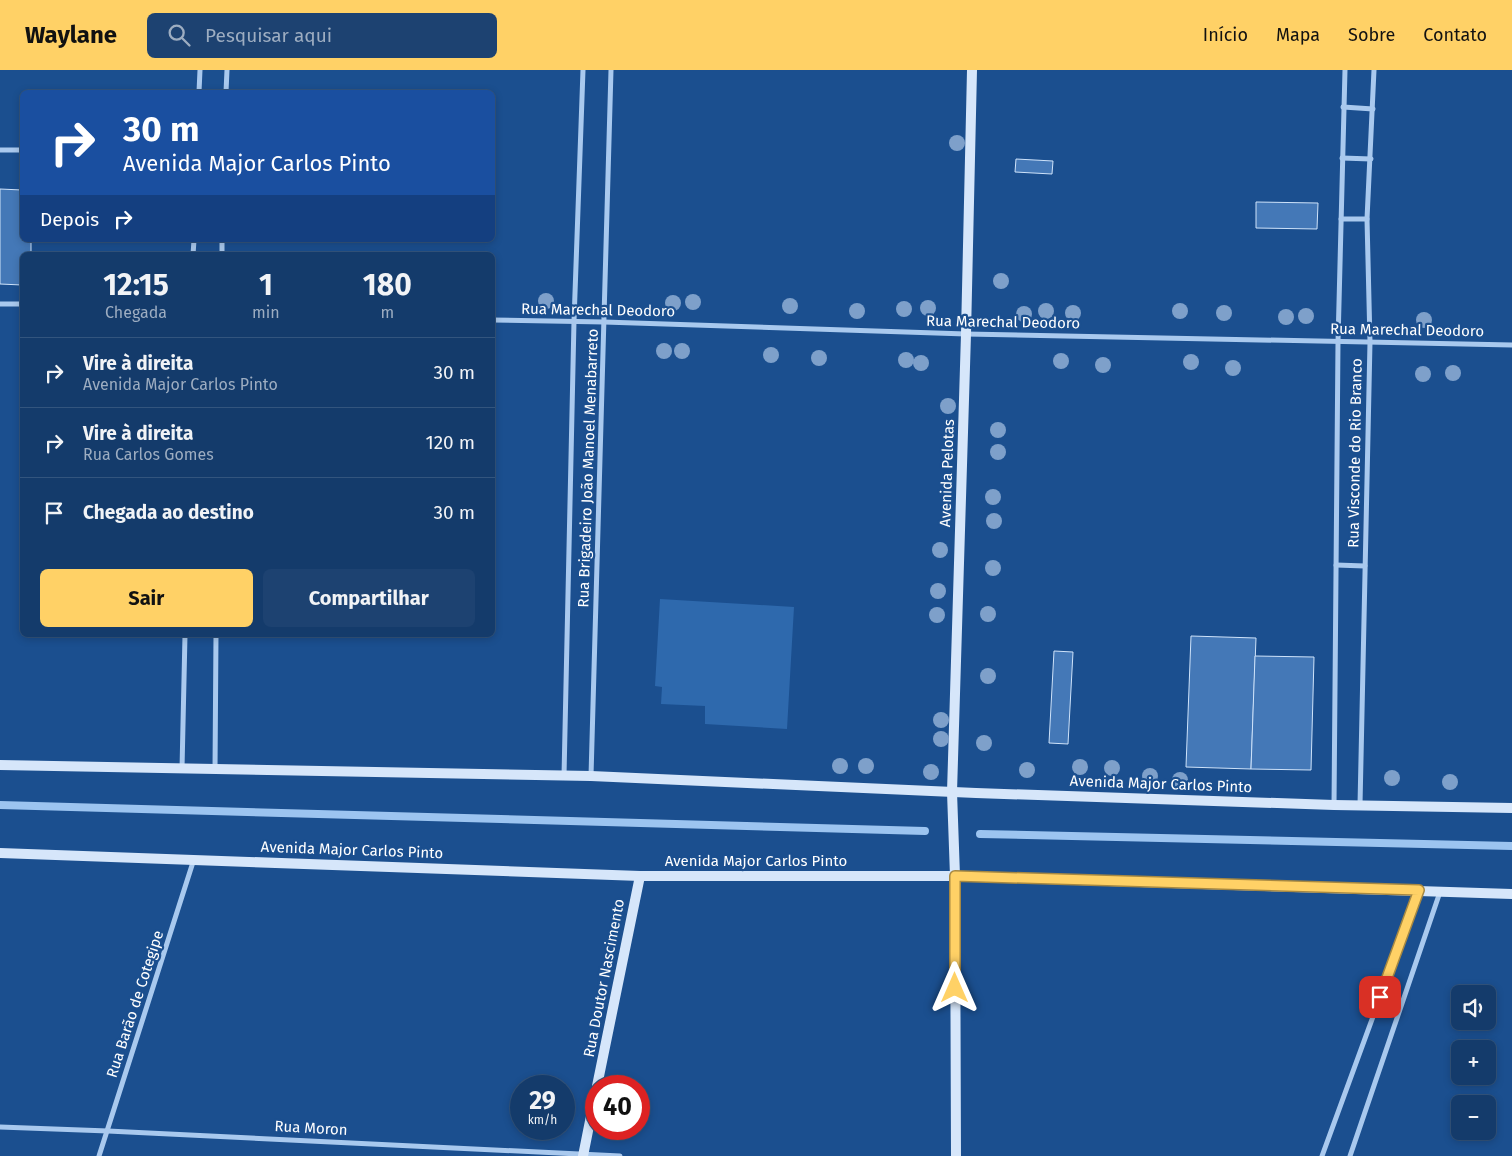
<!DOCTYPE html>
<html lang="pt">
<head>
<meta charset="utf-8">
<style>
	:root { --surface:#143b6b; --page:#1d4271; --text:#f1f3f6; --muted:#9dadc1; --line:#33557e; --accent:#ffd166 }
	body { margin:0; font-family:"Fira Sans",sans-serif; background:var(--page); color:var(--text); height:100vh; display:flex; flex-direction:column; font-size:19px; white-space:nowrap }
	* { box-sizing:border-box; margin:0 }
	p { font-size:16px; color:var(--muted) }
	.icon { flex:none; width:28px; height:28px; fill:none; stroke:currentColor; stroke-width:2; stroke-linecap:round; stroke-linejoin:round }
	.map { position:relative; flex:1; overflow:hidden }
	.panel { position:absolute; left:20px; top:182px; width:475px; height:385px; display:flex; flex-direction:column; background:var(--surface); border-radius:8px; box-shadow:0 2px 8px #0003,0 0 0 1px var(--line) }
	.panel>* { flex:none }
	.hud { position:absolute; left:20px; top:20px; width:475px; height:152px; border-radius:8px; box-shadow:0 2px 8px #0003,0 0 0 1px var(--line); background:#1a4fa0; color:#fff; overflow:hidden }
	.buttons { position:absolute; left:1451px; top:915px; display:grid; gap:10px }
	.buttons a { display:grid; place-items:center; width:45px; height:45px; border-radius:8px; background:var(--surface); box-shadow:0 2px 8px #0003,0 0 0 1px var(--line); font-size:25px }
	.speed { position:absolute; left:510px; top:1005px; display:flex; gap:10px; font-size:25px; font-weight:700; text-align:center }
	.speed>* { display:grid; place-content:center; width:65px; height:65px; border-radius:50%; background:var(--surface); box-shadow:0 2px 8px #0003,0 0 0 1px var(--line); line-height:1 }
	.speed small { font-size:12px; font-weight:400 }
	.speed .limit { border:8px solid #d22; background:#fff; color:#111 }
	.pin { position:absolute; display:grid; place-items:center; width:42px; height:42px; color:#fff; margin:-21px; border-radius:10px; box-shadow:0 2px 8px #0006 }
	.me { position:absolute; width:55px; margin:-28px; rotate:0deg; stroke-linejoin:round; filter:drop-shadow(0 0 4px #0008) }
	.turn { display:flex; align-items:center; gap:18px; height:105px; padding:0 20px; font-size:22px }
	.turn .icon { width:65px; height:65px; stroke-width:2.5 }
	.turn b { display:block; font-size:35px; line-height:42px }
	.then { display:flex; align-items:center; height:48px; padding:0 20px; background:#0003; gap:10px; font-size:19px }
	.eta { display:flex; justify-content:space-evenly; align-items:center; height:85px; text-align:center }
	.eta b { font-size:30px; font-weight:700; line-height:35px }
	.action { display:flex; gap:10px; margin-top:auto; padding:10px 20px }
	.action a { flex:1; height:58px; border-radius:8px; background:var(--accent); color:#111; font-size:20px; font-weight:700; line-height:58px; text-align:center }
	.action a+a { background:var(--page); color:var(--text) }
	ul { padding:0; list-style:none }
	li { display:flex; align-items:center; gap:15px; height:70px; padding:0 20px; border-top:1px solid var(--line) }
	li div { flex:1 }
	li b { display:block; font-size:19px }
	li em { font-style:normal }
	header { display:flex; align-items:center; gap:30px; box-sizing:border-box; height:70px; padding:0 25px; background:var(--accent); color:#111 }
	header strong { font-size:24px }
	nav { display:flex; gap:28px; margin-inline-start:auto; font-size:18px }
	.search { width:350px; height:45px; background:var(--page); display:flex; align-items:center; gap:12px; box-sizing:border-box; padding:0 18px; border-radius:8px; color:var(--muted); font-size:19px }
	.map>svg:first-child { display:block }
	.green { fill:#2e69ad }
	.lines { fill:none; stroke-linecap:round; stroke-linejoin:round }
	.stream { stroke:#9cc4f0; stroke-width:8 }
	.building { fill:#4478b7; stroke:#cfe3fa }
	.street { stroke:#a9c9ee; stroke-width:5 }
	.secondary { stroke:#d6e6fa; stroke-width:10 }
	.tree { fill:#7ea0ca }
	.route-casing { stroke:#a68842; stroke-width:12 }
	.route { stroke:#ffd166; stroke-width:9 }
	.labels { text-anchor:middle; stroke-width:4.5; stroke-linejoin:round; paint-order:stroke }
	.street-label { font-size:15px; fill:#fff; stroke:#1b4f8f }
</style>
</head>
<body>
<header>
<strong>Waylane</strong>
<div class="search"><svg class="icon" aria-label="search" viewBox="0 0 24 24"><circle cx="10" cy="10" r="6"/><path d="M15 15l6 6"/></svg>Pesquisar aqui</div>
<nav><a>Início</a><a>Mapa</a><a>Sobre</a><a>Contato</a></nav>
</header>
<div class="map">
<svg width="1512" height="1086" viewBox="0 0 1512 1086">
	<rect width="100%" height="100%" fill="#1b4f8f"/>
	<polygon class="green" points="660,529 794,537 787,659 705,654 705,636 661,634 662,617 655,616"/>
	<g class="lines">
		<g class="stream">
			<polyline points="0,735 925,761"/>
			<polyline points="980,764 1512,776"/>
		</g>
	</g>
	<g class="building">
		<polygon points="1016,89 1053,91 1052,104 1015,102"/>
		<polygon points="0,119 22,120 22,170 31,170 31,185 22,185 22,215 0,214"/>
		<polygon points="1256,132 1318,133 1317,159 1256,158"/>
		<polygon points="1191,566 1256,568 1251,699 1186,697"/>
		<polygon points="1054,581 1073,582 1068,674 1049,673"/>
		<polygon points="1255,586 1314,587 1311,700 1251,699"/>
	</g>
	<g class="lines">
		<g class="street">
			<polyline points="199,22 200,0"/>
			<polyline points="226,22 227,0"/>
			<polyline points="1343,37 1373,39"/>
			<polyline points="0,80 22,80"/>
			<polyline points="1342,88 1371,89"/>
			<polyline points="1341,149 1367,149"/>
			<polyline points="193,185 194,170"/>
			<polyline points="222,185 222,170"/>
			<polyline points="0,234 22,234"/>
			<polyline points="492,250 604,252 966,264 1512,275"/>
			<polyline points="1336,495 1365,496"/>
			<polyline points="182,699 185,565"/>
			<polyline points="215,700 216,565"/>
			<polyline points="564,706 574,251 583,0"/>
			<polyline points="591,706 611,0"/>
			<polyline points="1334,735 1338,272 1345,0"/>
			<polyline points="1360,735 1370,272 1367,149 1374,0"/>
			<polyline points="0,1057 108,1061 620,1086"/>
			<polyline points="99,1086 194,789"/>
			<polyline points="1322,1086 1419,821"/>
			<polyline points="1350,1086 1440,822"/>
		</g>
		<g class="secondary">
			<polyline points="0,695 591,706 976,723 1334,735 1512,738"/>
			<polyline points="0,783 640,806 955,806 1512,824"/>
			<polyline points="597,1016 640,806"/>
			<polyline points="583,1086 596,1021"/>
			<polyline points="956,1086 955,806 952,722 966,264 972,0"/>
		</g>
	</g>
	<g class="tree">
		<circle cx="957" cy="73" r="8"/>
		<circle cx="1001" cy="211" r="8"/>
		<circle cx="546" cy="231" r="8"/>
		<circle cx="693" cy="232" r="8"/>
		<circle cx="673" cy="233" r="8"/>
		<circle cx="790" cy="236" r="8"/>
		<circle cx="928" cy="238" r="8"/>
		<circle cx="904" cy="239" r="8"/>
		<circle cx="857" cy="241" r="8"/>
		<circle cx="1046" cy="241" r="8"/>
		<circle cx="1180" cy="241" r="8"/>
		<circle cx="1073" cy="243" r="8"/>
		<circle cx="1224" cy="243" r="8"/>
		<circle cx="1024" cy="244" r="8"/>
		<circle cx="1306" cy="246" r="8"/>
		<circle cx="1286" cy="247" r="8"/>
		<circle cx="1424" cy="250" r="8"/>
		<circle cx="664" cy="281" r="8"/>
		<circle cx="682" cy="281" r="8"/>
		<circle cx="771" cy="285" r="8"/>
		<circle cx="819" cy="288" r="8"/>
		<circle cx="906" cy="290" r="8"/>
		<circle cx="1061" cy="291" r="8"/>
		<circle cx="1191" cy="292" r="8"/>
		<circle cx="921" cy="293" r="8"/>
		<circle cx="1103" cy="295" r="8"/>
		<circle cx="1233" cy="298" r="8"/>
		<circle cx="1453" cy="303" r="8"/>
		<circle cx="1423" cy="304" r="8"/>
		<circle cx="948" cy="336" r="8"/>
		<circle cx="998" cy="360" r="8"/>
		<circle cx="998" cy="382" r="8"/>
		<circle cx="993" cy="427" r="8"/>
		<circle cx="994" cy="451" r="8"/>
		<circle cx="940" cy="480" r="8"/>
		<circle cx="993" cy="498" r="8"/>
		<circle cx="938" cy="521" r="8"/>
		<circle cx="988" cy="544" r="8"/>
		<circle cx="937" cy="545" r="8"/>
		<circle cx="988" cy="606" r="8"/>
		<circle cx="941" cy="650" r="8"/>
		<circle cx="941" cy="669" r="8"/>
		<circle cx="984" cy="673" r="8"/>
		<circle cx="840" cy="696" r="8"/>
		<circle cx="866" cy="696" r="8"/>
		<circle cx="1080" cy="697" r="8"/>
		<circle cx="1112" cy="698" r="8"/>
		<circle cx="1027" cy="700" r="8"/>
		<circle cx="931" cy="702" r="8"/>
		<circle cx="1150" cy="706" r="8"/>
		<circle cx="1392" cy="708" r="8"/>
		<circle cx="1180" cy="710" r="8"/>
		<circle cx="1450" cy="712" r="8"/>
	</g>
	<g class="lines">
		<defs>
			<polyline id="route" points="955,918 955,806 1419,820 1380,927"/>
		</defs>
		<use href="#route" class="route-casing"/>
		<use href="#route" class="route"/>
	</g>
	<g class="labels">
		<g class="street-label">
			<text transform="translate(598 240) rotate(1)" y="5">Rua Marechal Deodoro</text>
			<text transform="translate(1003 252) rotate(1)" y="5">Rua Marechal Deodoro</text>
			<text transform="translate(1407 260) rotate(1)" y="5">Rua Marechal Deodoro</text>
			<text transform="translate(1355 383) rotate(-89)" y="5">Rua Visconde do Rio Branco</text>
			<text transform="translate(588 398) rotate(-88)" y="5">Rua Brigadeiro João Manoel Menabarreto</text>
			<text transform="translate(947 403) rotate(-88)" y="5">Avenida Pelotas</text>
			<text transform="translate(1161 714) rotate(2)" y="5">Avenida Major Carlos Pinto</text>
			<text transform="translate(352 780) rotate(2)" y="5">Avenida Major Carlos Pinto</text>
			<text x="756" y="796">Avenida Major Carlos Pinto</text>
			<text transform="translate(604 908) rotate(-79)" y="5">Rua Doutor Nascimento</text>
			<text transform="translate(135 934) rotate(-72)" y="5">Rua Barão de Cotegipe</text>
			<text transform="translate(311 1058) rotate(3)" y="5">Rua Moron</text>
		</g>
	</g>
</svg>
<div class="buttons">
<a><svg class="icon" aria-label="sound" viewBox="0 0 24 24"><path d="M4 9h4l5-4v14l-5-4H4zM17 9q2 3 0 6"/></svg></a>
<a>+</a>
<a>−</a>
</div>
<div class="speed"><div>29<small>km/h</small></div><div class="limit">40</div></div>
<div class="pin" style="left:1380px;top:927px;background:#d93025"><svg class="icon" aria-label="arrive" viewBox="0 0 24 24"><path d="M6 21V4h12l-3 4 3 4H6"/></svg></div>
<svg class="me" style="left:955px;top:918px" viewBox="-20 -20 40 40"><path d="M0-17L14 15 0 8-14 15z" fill="#ffd166" stroke="#fff" stroke-width="4"/></svg>
<div class="hud">
<div class="turn"><svg class="icon" aria-label="right" viewBox="0 0 24 24"><path d="M7 20v-9h11M14 6l5 5-5 5"/></svg><div><b>30 m</b>Avenida Major Carlos Pinto</div></div>
<div class="then">Depois<svg class="icon" aria-label="right" viewBox="0 0 24 24"><path d="M7 20v-9h11M14 6l5 5-5 5"/></svg></div>
</div>
<section class="panel">
<div class="eta">
<div><b>12:15</b><p>Chegada</p></div>
<div><b>1</b><p>min</p></div>
<div><b>180</b><p>m</p></div>
</div>
<ul>
<li><svg class="icon" aria-label="right" viewBox="0 0 24 24"><path d="M7 20v-9h11M14 6l5 5-5 5"/></svg><div><b>Vire à direita</b><p>Avenida Major Carlos Pinto</p></div><em>30 m</em></li>
<li><svg class="icon" aria-label="right" viewBox="0 0 24 24"><path d="M7 20v-9h11M14 6l5 5-5 5"/></svg><div><b>Vire à direita</b><p>Rua Carlos Gomes</p></div><em>120 m</em></li>
<li><svg class="icon" aria-label="arrive" viewBox="0 0 24 24"><path d="M6 21V4h12l-3 4 3 4H6"/></svg><div><b>Chegada ao destino</b></div><em>30 m</em></li>
</ul>
<div class="action"><a>Sair</a><a>Compartilhar</a></div>
</section>
</div>
</body>
</html>
